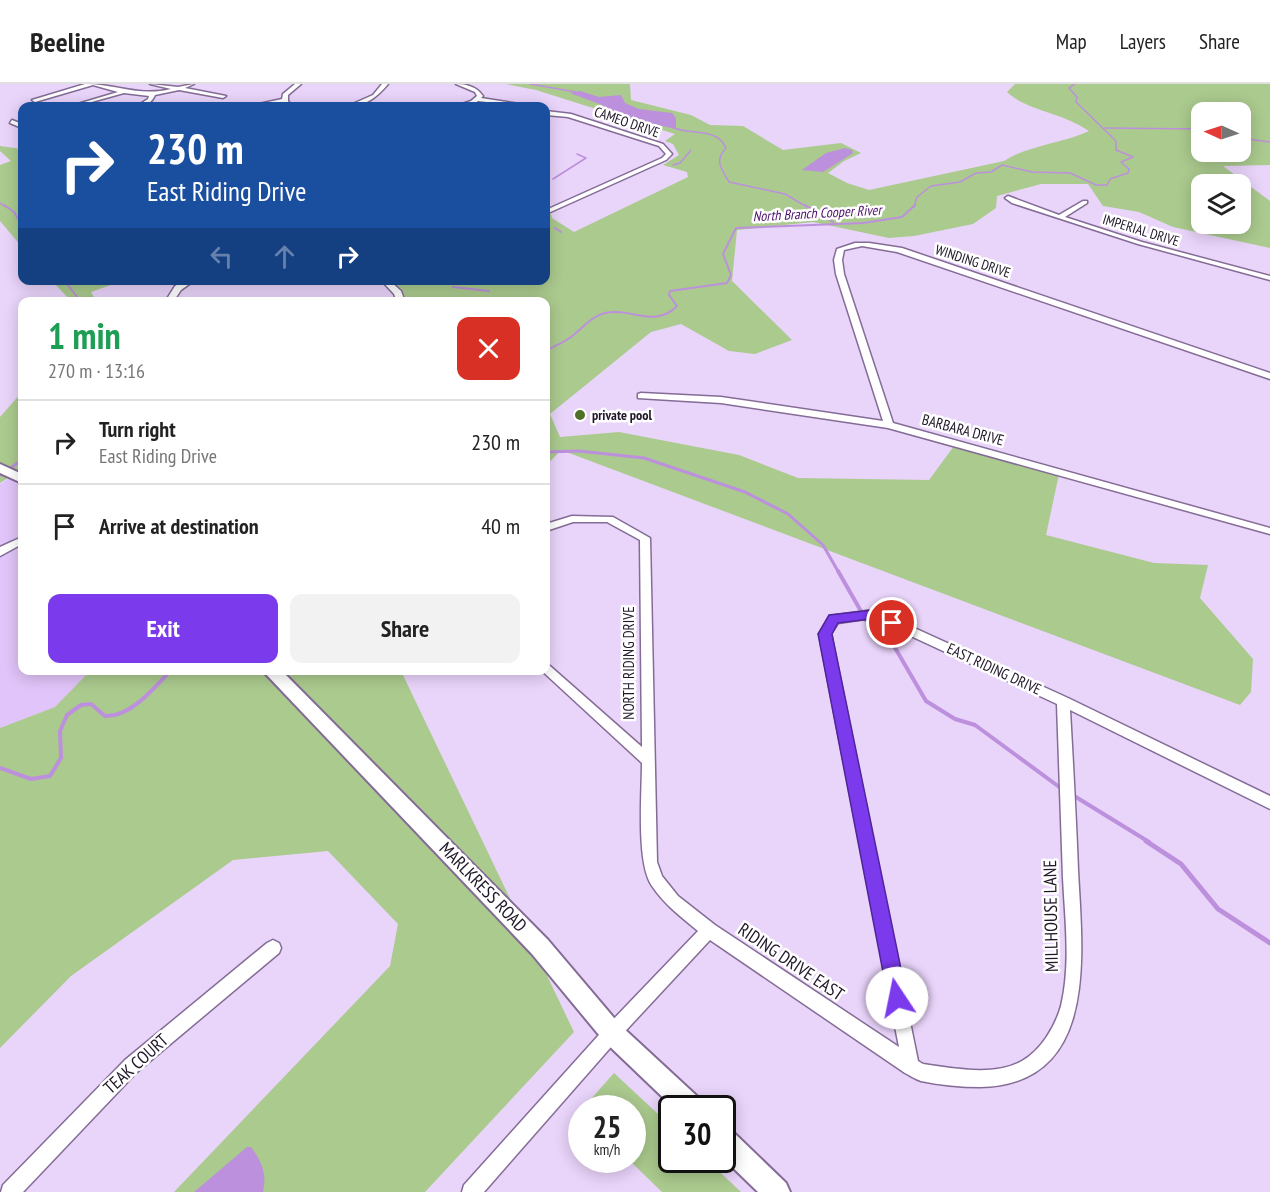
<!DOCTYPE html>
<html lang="en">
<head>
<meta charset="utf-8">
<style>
	:root { --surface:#fff; --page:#f2f2f2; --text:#222; --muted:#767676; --line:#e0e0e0; --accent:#7c3aed }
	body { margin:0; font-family:"PT Sans Narrow",sans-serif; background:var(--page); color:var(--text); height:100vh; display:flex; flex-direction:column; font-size:22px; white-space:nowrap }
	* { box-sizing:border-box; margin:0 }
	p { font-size:20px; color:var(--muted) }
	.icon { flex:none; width:33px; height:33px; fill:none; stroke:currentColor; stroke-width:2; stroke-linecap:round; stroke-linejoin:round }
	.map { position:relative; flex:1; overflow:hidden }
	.side { position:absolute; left:18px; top:213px; width:532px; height:378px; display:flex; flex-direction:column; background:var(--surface); border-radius:12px; box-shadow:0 3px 15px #0003 }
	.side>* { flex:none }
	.top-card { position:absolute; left:18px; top:18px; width:532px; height:183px; border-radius:12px; box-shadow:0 3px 15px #0003; background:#1a4fa0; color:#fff; overflow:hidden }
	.needle { width:39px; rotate:273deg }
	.tools { position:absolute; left:1191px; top:18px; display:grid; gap:12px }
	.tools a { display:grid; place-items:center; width:60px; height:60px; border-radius:12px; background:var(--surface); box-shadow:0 3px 15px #0003; font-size:30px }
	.speed { position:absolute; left:568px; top:1011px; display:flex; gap:12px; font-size:30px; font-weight:700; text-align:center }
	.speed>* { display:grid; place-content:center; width:78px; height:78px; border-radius:50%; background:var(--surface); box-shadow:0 3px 15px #0003; line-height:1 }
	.speed small { font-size:15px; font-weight:400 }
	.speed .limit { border:3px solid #111; border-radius:9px; background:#fff; color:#111 }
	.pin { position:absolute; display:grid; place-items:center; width:51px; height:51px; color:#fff; margin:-26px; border:3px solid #fff; border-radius:50%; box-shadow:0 2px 6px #0007 }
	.me { position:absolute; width:66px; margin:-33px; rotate:349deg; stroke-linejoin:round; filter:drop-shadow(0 0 4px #0008) }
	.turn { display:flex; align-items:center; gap:21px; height:126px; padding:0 30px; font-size:27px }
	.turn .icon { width:78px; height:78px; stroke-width:2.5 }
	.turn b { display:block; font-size:42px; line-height:51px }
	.lanes { display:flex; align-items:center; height:57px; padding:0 30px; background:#0003; justify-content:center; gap:30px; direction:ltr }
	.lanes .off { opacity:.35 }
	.round { display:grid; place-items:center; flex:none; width:63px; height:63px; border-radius:12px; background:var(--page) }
	.head { display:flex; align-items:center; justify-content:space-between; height:102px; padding:0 30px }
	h1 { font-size:36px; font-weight:600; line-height:45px; color:#1e9e55 }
	.primary-button { display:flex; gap:12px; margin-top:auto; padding:12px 30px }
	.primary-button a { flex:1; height:69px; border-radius:12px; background:var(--accent); color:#fff; font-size:24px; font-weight:600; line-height:69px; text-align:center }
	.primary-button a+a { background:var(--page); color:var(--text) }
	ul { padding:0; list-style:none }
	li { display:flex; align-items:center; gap:18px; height:84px; padding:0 30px; border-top:2px solid var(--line) }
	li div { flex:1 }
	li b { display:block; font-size:22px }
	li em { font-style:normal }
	header { display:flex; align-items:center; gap:36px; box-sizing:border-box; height:84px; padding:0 30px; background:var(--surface); border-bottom:2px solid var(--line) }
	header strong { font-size:28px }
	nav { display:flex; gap:33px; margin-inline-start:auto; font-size:21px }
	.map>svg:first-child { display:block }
	.built { fill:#e1c4f9 }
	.green { fill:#abca8e; fill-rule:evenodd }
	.water { fill:#bc90dc }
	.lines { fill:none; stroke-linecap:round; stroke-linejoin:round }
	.stream-far4 { stroke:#bc90dc; stroke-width:1.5 }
	.stream-far3 { stroke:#bc90dc; stroke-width:2 }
	.stream-far2 { stroke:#bc90dc; stroke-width:3 }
	.stream-far1 { stroke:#bc90dc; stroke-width:4 }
	.stream { stroke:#bc90dc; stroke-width:5 }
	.street-casing { stroke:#846c96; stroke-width:3 }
	.secondary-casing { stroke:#846c96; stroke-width:4 }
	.street { fill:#fff; fill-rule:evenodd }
	.secondary { fill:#fff; fill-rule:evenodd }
	.route { fill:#7c3aed; stroke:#51269a; stroke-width:1.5 }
	.poi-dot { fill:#507128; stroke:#fff; stroke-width:2 }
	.labels { text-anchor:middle; stroke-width:5; stroke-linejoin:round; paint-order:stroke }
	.far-street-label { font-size:14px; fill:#211728; stroke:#fff }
	.far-water-label { font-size:14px; font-style:italic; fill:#4e126e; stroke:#fff }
	.far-poi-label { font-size:14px; font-weight:bold; fill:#211728; stroke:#fff; text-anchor:start }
	.street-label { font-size:15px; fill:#211728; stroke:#fff }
	.near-street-label { font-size:18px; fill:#211728; stroke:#fff }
</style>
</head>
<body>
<header>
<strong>Beeline</strong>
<nav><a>Map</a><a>Layers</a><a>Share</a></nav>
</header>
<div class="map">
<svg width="1270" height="1108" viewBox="0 0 1270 1108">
	<rect width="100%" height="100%" fill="#e9d4fa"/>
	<polygon class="built" points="14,392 22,396 22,586 91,587 55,623 0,644 0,400"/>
	<g class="green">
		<path d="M 506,0 L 630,0 L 631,16 L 691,31 L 710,41 L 743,42 L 783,66 L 841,59 L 861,69 L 844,77 L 828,89 L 847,99 L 869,106 L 1004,77 C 1029,61 1061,60 1089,47 C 1062,28 1027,27 1007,8 L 1015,0 L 1270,0 L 1270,81 L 1223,82 L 1270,117 L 1270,164 L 1173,143 L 1139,128 L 1103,122 L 1088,100 L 1041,100 L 997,112 L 996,124 L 973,140 L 914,152 L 889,154 L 813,138 L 737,146 L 732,197 L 792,256 L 755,270 L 729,267 L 681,240 L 651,248 L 550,330 L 560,353 L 619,348 L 739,371 L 798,394 L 929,396 L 954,362 L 1059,390 L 1046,451 L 1154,479 L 1208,481 L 1200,514 L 1253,575 L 1251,608 L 1240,621 L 561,366 L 546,382 L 546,218 L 406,217 L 402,206 L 392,197 L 546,196 L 546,131 L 551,130 L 552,134 L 574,148 L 688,93 L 687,88 L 663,81 L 679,71 L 673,60 L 665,57 L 675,50 L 536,6 ZM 1202,28 L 1240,28 L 1240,68 L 1202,68 ZM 1202,100 L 1240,100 L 1240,140 L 1202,140 Z"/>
		<polygon points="0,62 22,65 22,163 0,137 0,81 11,77 0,67"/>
		<polygon points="52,197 122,197 91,208 97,218 71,217"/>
		<polygon points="22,308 22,385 0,399 0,333"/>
		<polygon points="91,586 401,587 574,948 425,1108 174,1108 390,882 398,840 328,767 233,776 71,892 0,964 0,644 55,623"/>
		<polygon points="614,989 672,1043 672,1076 707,1076 741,1108 662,1108 629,1076 633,1076 633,1024 583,1024"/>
	</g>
	<g class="water">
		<polygon points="580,7 599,13 621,11 625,19 639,25 672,29 676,34 676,45 621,33 602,21 570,9"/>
		<polygon points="845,64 852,66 853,69 823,88 802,86 826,69"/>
		<path d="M 247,1063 L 251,1063 C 262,1078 267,1090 263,1108 L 194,1108 Z"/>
	</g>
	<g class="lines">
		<g class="stream-far4">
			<polyline points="530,0 576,8"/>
			<path d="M 672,43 C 688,52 717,42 726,64 C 714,77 721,84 729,98 L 785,110 L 807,123"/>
			<polyline points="1105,44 1202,45"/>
			<polyline points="1240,54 1270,58"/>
			<polyline points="673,81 680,79 691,66"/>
			<polyline points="553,95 586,74 577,70"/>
			<polyline points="0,119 6,123"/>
			<polyline points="914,123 917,113 931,102 960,98 976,89 991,88 1002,81 1032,88 1070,89 1096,101 1107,101 1110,95 1128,89 1129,85 1121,78 1133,73 1116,66 1116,57 1076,18 1077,13 1069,4 1075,0"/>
		</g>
		<g class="stream-far3">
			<polyline points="4,121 14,128 22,142"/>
			<polyline points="805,121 833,138"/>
			<polyline points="555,144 561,148"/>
			<polyline points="64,196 81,218"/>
			<polyline points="453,203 489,207"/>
			<path d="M 546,267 C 554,262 563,259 571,253 C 582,245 591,232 605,229 C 631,223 655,245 677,222 L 669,211 L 670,207 L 727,199 L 731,191 L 723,170 L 736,144 L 863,139 L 902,133 L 915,121"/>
		</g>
		<g class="stream-far2">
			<polyline points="546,368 579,367 644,374 745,408 788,430 823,461 839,489"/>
			<polyline points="0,391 22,376"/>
		</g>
		<g class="stream-far1">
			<polyline points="838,487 866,536 894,562 926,617 955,635 975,641 1062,705"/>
			<path d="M 0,684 L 31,695 L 50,692 L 61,674 L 60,647 L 67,631 L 81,621 L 91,620 L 105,632 C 131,633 154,604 171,586"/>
			<polyline points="1071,710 1149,758"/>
		</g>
		<polyline class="stream" points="1146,757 1181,780 1218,825 1270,859"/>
		<defs>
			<g id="street">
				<path d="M 85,0 C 117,0 139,13 171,5 L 150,0 L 178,3 L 194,0 L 185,4 L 226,12 L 223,14 L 179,6 L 155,11 C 152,19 145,22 137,22 L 148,15 L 149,12 L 124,9 L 77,22 L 71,22 L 118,8 L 93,1 L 35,18 L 32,16 Z"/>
				<polygon points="295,0 301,0 288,11 288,17 292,22 287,22 283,18 258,22 249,22 282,15 283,10"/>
				<path d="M 382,0 L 388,0 C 378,12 364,24 348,22 L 373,11 Z"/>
				<path d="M 456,0 C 467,0 477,3 483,12 L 481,14 L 533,22 L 522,22 L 478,17 L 475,19 L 456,22 L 471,17 L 477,12 L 475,8 Z"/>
				<polygon points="546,27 571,30 663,60 672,70 666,76 546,130 546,126 662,74 666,70 659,62 568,33 546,31"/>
				<polygon points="12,36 22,40 22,44 10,39"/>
				<polygon points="1008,112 1059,131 1083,117 1087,117 1087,119 1065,133 1142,158 1270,192 1270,196 1138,160 1012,119 1005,114"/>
				<polygon points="855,159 869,159 902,164 1270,289 1270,295 897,168 862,162 844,166 842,176 844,190 893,339 1270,444 1270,450 888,344 721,319 638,314 638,310 641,309 721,313 883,337 836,190 834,176 837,165"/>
				<polygon points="186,196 195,196 181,206 173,218 165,218 175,202"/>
				<polygon points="381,196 389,196 401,207 405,218 397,218 394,210"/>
				<path d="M 572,432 L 613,433 L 650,454 L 657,778 L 662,792 L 678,812 L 715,841 L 899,963 L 819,550 L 830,532 L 873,526 L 877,527 L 1068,614 L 1270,712 L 1270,725 L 1070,626 C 1073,679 1076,733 1078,786 C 1082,868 1100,1001 980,1003 C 961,1003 940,1001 921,997 C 915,995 911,992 905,989 L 710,856 L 618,955 L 484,1108 L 462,1108 L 464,1101 L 606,943 L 698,847 C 681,833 664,820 652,802 C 636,779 642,709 642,679 L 541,586 L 546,586 L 546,580 L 550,582 L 642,663 L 640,456 L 607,438 L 573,438 L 546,447 L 546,440 ZM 872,534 L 1057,620 C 1059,678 1061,736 1063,794 C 1065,836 1071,880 1061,922 C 1055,943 1041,966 1022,977 C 994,993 953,984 923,980 L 918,977 L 831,550 L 838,539 Z"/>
				<polygon points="22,453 22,460 0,472 0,463"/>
				<polygon points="273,856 279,859 281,864 279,869 137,988 23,1108 1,1108 3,1101 125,976 267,859"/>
			</g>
			<g id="secondary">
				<polygon points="0,380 22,390 22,399 0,389"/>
				<polygon points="262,586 281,586 548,856 620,941 700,1015 703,1024 674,1024 604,957 532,870"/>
				<polygon points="723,1043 732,1047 786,1099 790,1108 758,1108 723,1074"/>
			</g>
		</defs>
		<use href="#street" class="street-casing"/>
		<use href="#secondary" class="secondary-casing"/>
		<use href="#street" class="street"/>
		<use href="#secondary" class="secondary"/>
	</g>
	<polygon class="route" points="873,526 897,536 897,542 892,544 871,535 838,539 832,550 907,914 904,921 897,924 891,921 888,914 818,550 829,531"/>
	<circle class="poi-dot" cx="580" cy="331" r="6"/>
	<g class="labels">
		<g class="far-street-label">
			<text transform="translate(627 38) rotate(19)" y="5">CAMEO DRIVE</text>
			<text transform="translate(1141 146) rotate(17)" y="5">IMPERIAL DRIVE</text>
			<text transform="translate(973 177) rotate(18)" y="5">WINDING DRIVE</text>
		</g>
		<g class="far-water-label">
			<text transform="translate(817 129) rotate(-3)" y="5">North Branch Cooper River</text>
		</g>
		<g class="far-poi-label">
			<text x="592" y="336">private pool</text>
		</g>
		<g class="street-label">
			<text transform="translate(963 346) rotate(15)" y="5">BARBARA DRIVE</text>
			<text transform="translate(629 579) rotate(-90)" y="5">NORTH RIDING DRIVE</text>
			<text transform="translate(994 585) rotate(25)" y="5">EAST RIDING DRIVE</text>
		</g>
		<g class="near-street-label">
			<text transform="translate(483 803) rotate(46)" y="6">MARLKRESS ROAD</text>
			<text transform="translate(1051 832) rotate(-91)" y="6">MILLHOUSE LANE</text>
			<text transform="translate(791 878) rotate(34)" y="6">RIDING DRIVE EAST</text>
			<text transform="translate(136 980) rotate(-42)" y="6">TEAK COURT</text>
		</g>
	</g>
</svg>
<div class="tools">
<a><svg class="needle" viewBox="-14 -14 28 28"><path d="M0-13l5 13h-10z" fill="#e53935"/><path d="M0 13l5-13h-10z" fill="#767676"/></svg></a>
<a><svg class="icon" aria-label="layers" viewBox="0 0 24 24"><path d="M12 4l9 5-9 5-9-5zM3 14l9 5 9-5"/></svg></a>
</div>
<div class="speed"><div>25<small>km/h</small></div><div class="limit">30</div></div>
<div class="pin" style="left:892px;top:539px;background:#d93025"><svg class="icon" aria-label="arrive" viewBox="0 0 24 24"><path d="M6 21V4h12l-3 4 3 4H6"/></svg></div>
<svg class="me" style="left:897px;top:914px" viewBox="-20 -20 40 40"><circle r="19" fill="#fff"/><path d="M0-13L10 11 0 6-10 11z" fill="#7c3aed"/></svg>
<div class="top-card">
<div class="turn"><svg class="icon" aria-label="right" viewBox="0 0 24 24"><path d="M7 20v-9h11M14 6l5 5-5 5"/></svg><div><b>230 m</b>East Riding Drive</div></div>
<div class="lanes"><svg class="icon off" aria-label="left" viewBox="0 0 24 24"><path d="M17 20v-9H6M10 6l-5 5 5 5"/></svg><svg class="icon off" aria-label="ahead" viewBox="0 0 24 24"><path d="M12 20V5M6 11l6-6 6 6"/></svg><svg class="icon" aria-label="right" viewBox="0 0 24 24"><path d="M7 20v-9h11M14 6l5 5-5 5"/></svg></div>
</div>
<section class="side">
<div class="head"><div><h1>1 min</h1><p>270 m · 13:16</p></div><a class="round" style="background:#d93025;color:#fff"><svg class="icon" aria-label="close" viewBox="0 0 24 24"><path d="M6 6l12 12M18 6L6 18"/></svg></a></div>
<ul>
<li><svg class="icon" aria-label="right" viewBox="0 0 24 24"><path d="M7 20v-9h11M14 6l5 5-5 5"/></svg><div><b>Turn right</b><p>East Riding Drive</p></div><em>230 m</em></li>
<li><svg class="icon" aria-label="arrive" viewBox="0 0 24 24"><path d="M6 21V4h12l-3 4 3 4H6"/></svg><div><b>Arrive at destination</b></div><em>40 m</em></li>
</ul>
<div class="primary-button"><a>Exit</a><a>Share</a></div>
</section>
</div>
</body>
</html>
